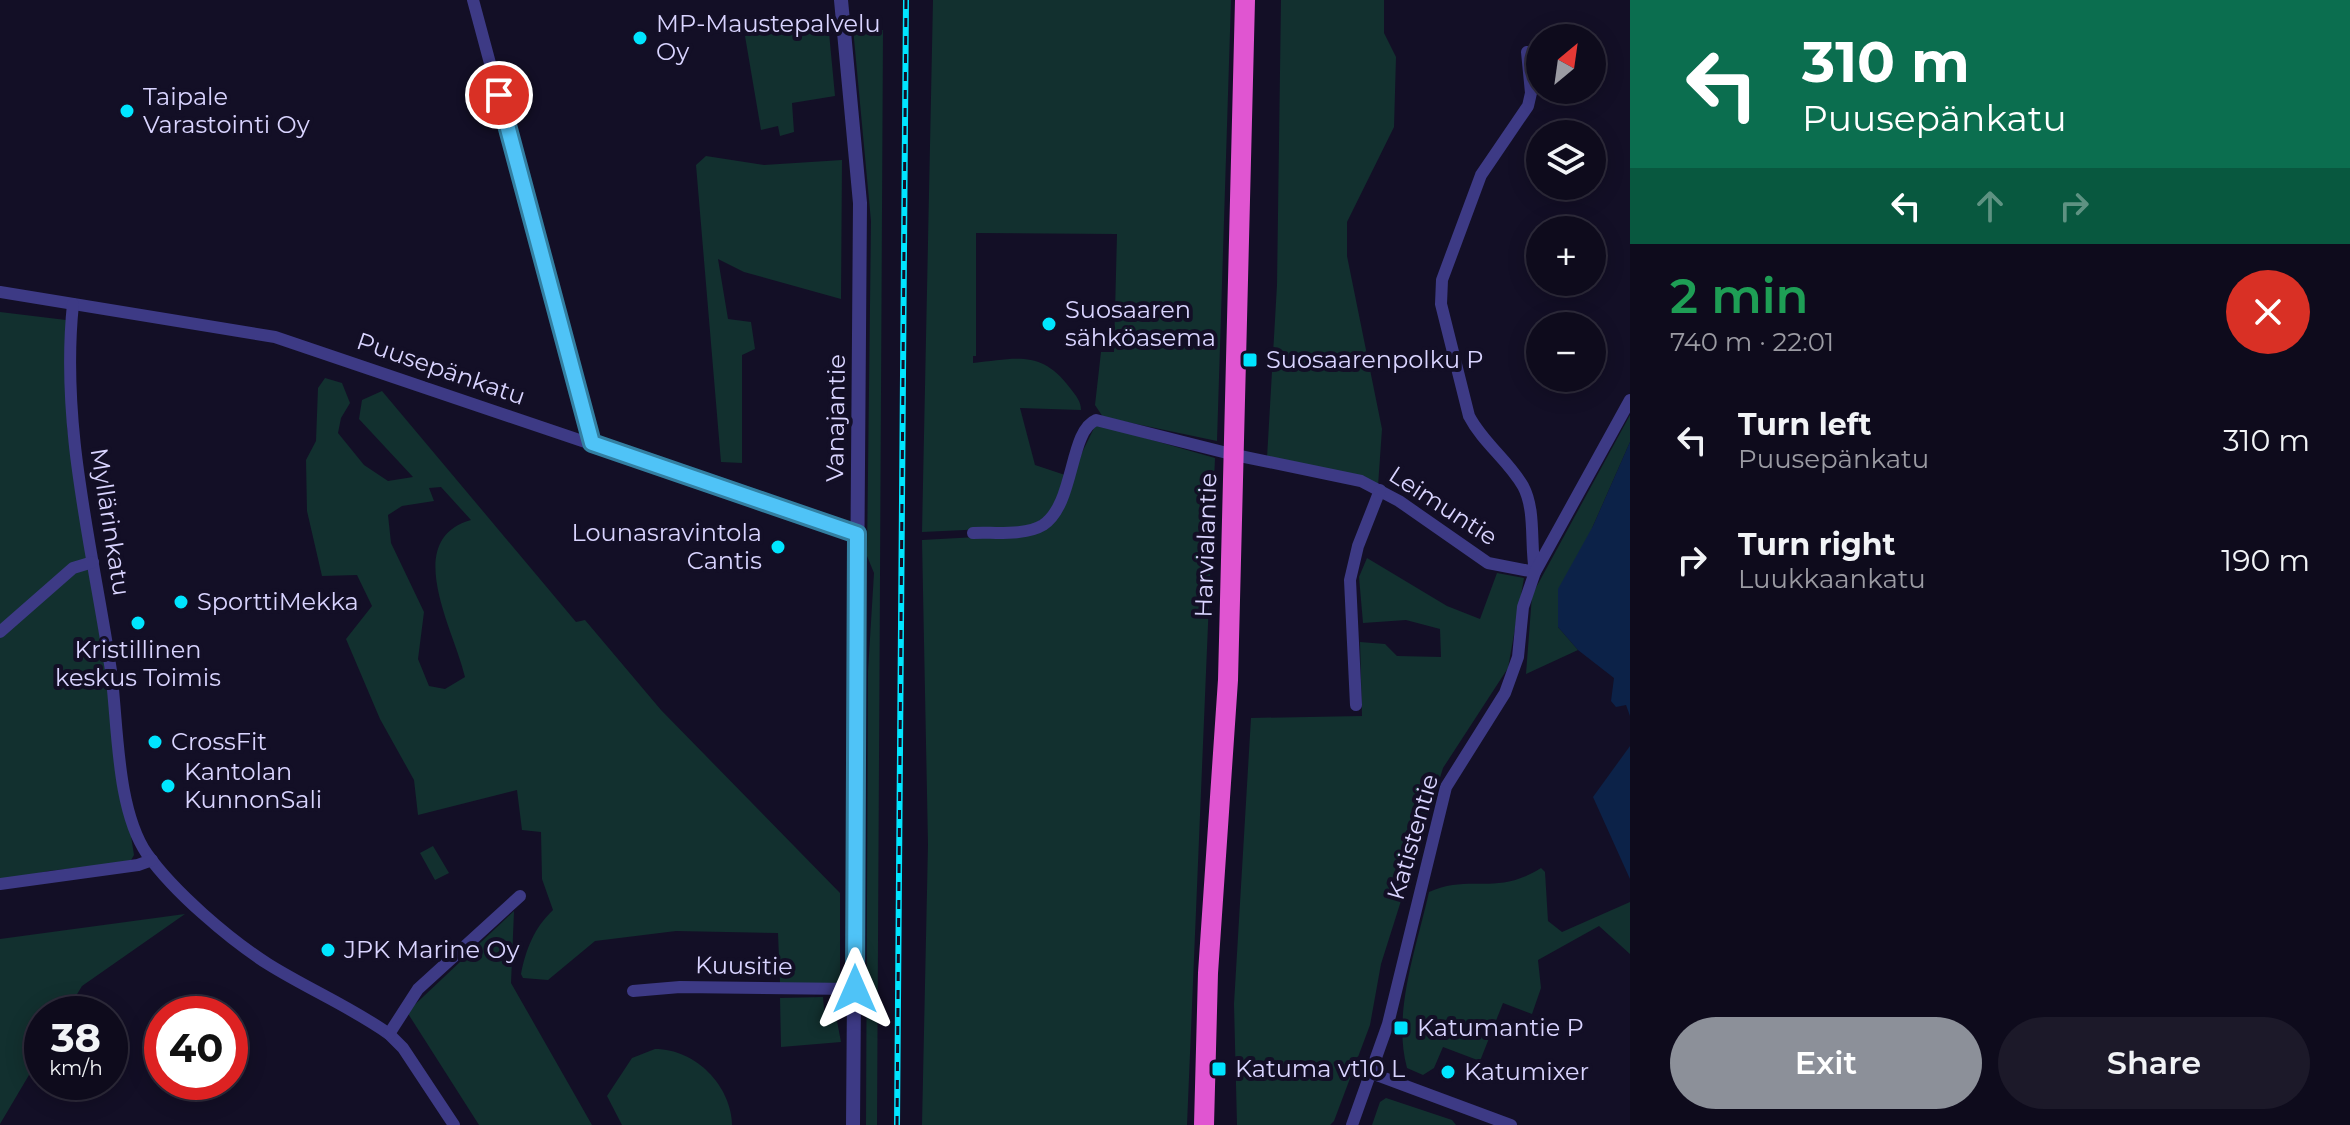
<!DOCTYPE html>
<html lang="en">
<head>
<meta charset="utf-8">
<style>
	:root { --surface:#0e0b1c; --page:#1c1929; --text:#f1f3f6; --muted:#9b9ba3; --line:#2e2b3b; --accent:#8c9099 }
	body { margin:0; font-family:Montserrat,sans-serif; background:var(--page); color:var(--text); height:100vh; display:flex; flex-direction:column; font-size:30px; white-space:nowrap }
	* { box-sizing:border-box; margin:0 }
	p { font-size:26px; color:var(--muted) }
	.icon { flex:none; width:44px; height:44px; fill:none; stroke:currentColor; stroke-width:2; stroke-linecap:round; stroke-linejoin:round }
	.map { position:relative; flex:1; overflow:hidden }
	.panel { display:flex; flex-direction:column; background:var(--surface); width:720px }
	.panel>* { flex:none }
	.guide { background:#0b6e4f; color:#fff; overflow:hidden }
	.needle { width:52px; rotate:29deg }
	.tools { position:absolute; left:1526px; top:24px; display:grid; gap:16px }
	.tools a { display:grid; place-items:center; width:80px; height:80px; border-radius:50%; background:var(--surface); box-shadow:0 4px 20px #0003,0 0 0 2px var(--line); font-size:40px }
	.speed { position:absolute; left:24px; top:996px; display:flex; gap:16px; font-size:40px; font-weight:700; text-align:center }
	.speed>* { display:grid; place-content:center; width:104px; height:104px; border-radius:50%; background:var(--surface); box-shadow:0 4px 20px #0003,0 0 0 2px var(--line); line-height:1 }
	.speed small { font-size:20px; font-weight:400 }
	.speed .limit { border:12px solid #d22; background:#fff; color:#111 }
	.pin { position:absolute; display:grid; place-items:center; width:68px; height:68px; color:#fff; margin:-34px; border:4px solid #fff; border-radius:50%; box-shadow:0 2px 8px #0007 }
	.me { position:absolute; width:88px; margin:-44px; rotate:0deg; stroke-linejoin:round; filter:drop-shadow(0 0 6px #0008) }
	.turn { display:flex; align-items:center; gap:28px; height:168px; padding:0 40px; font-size:36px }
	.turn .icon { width:104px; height:104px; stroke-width:2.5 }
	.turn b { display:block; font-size:56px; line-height:68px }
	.lanes { display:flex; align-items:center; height:76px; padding:0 40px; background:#0003; justify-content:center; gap:40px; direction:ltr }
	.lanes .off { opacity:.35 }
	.round { display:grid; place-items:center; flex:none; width:84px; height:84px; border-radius:42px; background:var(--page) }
	.overview { display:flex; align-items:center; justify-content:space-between; height:136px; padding:0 40px }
	h1 { font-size:48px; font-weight:600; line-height:60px; color:#1e9e55 }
	.action { display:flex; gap:16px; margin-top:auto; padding:16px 40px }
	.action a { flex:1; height:92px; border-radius:48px; background:var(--accent); color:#fff; font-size:32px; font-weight:600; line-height:92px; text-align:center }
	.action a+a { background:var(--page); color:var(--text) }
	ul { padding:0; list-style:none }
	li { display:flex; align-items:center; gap:24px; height:120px; padding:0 40px }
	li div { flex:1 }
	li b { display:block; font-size:30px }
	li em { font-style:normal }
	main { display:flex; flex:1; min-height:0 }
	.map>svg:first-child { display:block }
	.green { fill:#12302f; fill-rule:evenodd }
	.water { fill:#0c2248 }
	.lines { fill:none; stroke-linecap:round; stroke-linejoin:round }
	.minor { stroke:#3d3a85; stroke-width:12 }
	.tertiary { stroke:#3d3a85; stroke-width:14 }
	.trunk { stroke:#e055d1; stroke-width:20 }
	.rail-casing { stroke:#00e5ff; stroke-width:6 }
	.rail { stroke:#130f26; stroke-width:3; stroke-dasharray:9; stroke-linecap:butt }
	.route-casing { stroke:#337fa1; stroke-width:20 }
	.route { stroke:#4fc3f7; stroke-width:14 }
	.poi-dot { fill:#00e5ff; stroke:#130f26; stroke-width:3 }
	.labels { text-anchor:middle; stroke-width:8; stroke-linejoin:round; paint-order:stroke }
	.poi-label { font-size:24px; fill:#d9d4ff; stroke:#130f26; text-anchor:start }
	.street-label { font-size:24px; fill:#d9d4ff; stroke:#130f26 }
</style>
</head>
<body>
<main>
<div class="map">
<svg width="1630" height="1125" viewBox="0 0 1630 1125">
	<rect width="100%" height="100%" fill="#130f26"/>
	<g class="green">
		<path d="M 933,0 L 1231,0 L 1217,441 L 1103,417 L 1095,405 L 1101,352 L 1114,352 L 1117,234 L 976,233 L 976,356 L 973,356 L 973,363 C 1015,359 1041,349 1070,388 C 1076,396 1081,401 1081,410 L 1020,408 L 1035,465 L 1068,476 L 1054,510 L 1030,527 L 922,532 Z"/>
		<polygon points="1281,0 1384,0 1384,33 1396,57 1394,127 1347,222 1347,256 1382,429 1378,486 1267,458 1277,285"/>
		<polygon points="828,22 835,96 792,103 794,132 780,136 778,126 761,130 745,36"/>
		<polygon points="853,28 883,30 877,1125 866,1125 868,671 874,573 867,556 871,221"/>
		<polygon points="706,156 764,165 842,160 841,299 744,272 718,259 728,319 751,322 755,349 742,355 742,463 721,462 696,165"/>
		<polygon points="0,312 66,320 67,427 134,855 130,862 48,871 0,883"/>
		<path d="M 325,378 L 342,383 L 350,403 L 341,418 L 338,433 L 364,465 L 388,481 L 413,477 L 359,419 L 362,400 L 382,391 L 576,622 L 585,620 L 661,710 L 840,893 L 840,983 L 780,983 L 778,933 L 676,931 L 595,941 L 548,980 L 523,978 L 521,974 C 526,949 534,928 553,910 L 542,879 L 541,832 L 522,830 L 517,790 L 418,815 L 414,780 L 380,719 L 346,639 L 372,606 L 357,575 L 322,576 L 307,511 L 306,460 L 316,441 L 318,388 ZM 441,487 L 471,520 C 401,540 454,629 465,677 L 445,689 L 429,686 L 418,659 L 424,612 L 391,543 L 388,515 L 402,506 L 434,501 L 429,488 Z"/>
		<polygon points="1630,415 1630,442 1593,526 1558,627 1578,650 1526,674 1532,595"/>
		<polygon points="1096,424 1215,458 1187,1125 922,1125 928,844 922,540 1030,534 1044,530"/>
		<polygon points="1367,558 1447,606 1480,619 1497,573 1524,578 1508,668 1443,768 1381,964 1370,1025 1334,1121 1330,1125 1237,1125 1234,1004 1251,718 1362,716 1360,642 1385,644 1397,656 1441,657 1440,629 1406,620 1363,623 1359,577"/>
		<polygon points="433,846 449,873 435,880 420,853"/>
		<path d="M 1541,868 L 1545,872 L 1548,921 L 1562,932 L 1630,902 L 1630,954 L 1599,926 L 1538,960 L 1541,988 L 1532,1014 L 1503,1003 L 1480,1061 L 1443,1047 L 1434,1068 L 1423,1075 L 1407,1068 C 1392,1013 1417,946 1429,892 C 1472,873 1495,897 1541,868 Z"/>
		<polygon points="514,911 511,983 592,1125 479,1125 407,1012"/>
		<polygon points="185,914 82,986 65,1014 42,1014 42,1053 0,1124 0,939"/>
		<polygon points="823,997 825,1020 837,1021 841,1042 781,1047 780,998"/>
		<path d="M 655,1049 C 696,1049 731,1086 732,1125 L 622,1125 L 607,1096 L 632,1058 Z"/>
		<polygon points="1386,1098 1452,1120 1456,1125 1372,1125 1380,1102"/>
	</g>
	<g class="water">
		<polygon points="1630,442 1630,716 1626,705 1616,707 1611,701 1614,678 1578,650 1558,627 1558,589 1593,526"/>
		<polygon points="1630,746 1630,879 1593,797"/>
	</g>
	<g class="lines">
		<g class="minor">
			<polyline points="473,0 592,443"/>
			<polyline points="0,292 275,337 857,534"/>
			<path d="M 73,304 C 60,428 93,549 111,671 C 118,724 116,809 147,854 C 174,892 229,939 268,964 C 308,989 351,1007 389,1034 L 403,1048 L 454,1125"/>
			<path d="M 973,533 C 994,532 1025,536 1043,525 C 1075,504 1069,431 1096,420 L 1235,455 L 1361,481 L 1399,501 L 1488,563 L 1535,572 C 1530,544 1536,510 1523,486 C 1508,460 1483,443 1469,416 L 1441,304 L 1442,280 L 1481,175 L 1528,106 L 1531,93 L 1527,52"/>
			<polyline points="0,632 73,568 93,562"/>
			<polyline points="1356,705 1350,580 1358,546 1380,490"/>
			<polyline points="0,884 138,865 152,860"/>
			<polyline points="633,991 680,987 855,989"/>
			<polyline points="389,1034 418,989 520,896"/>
			<polyline points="1371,1073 1511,1125"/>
			<polyline points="1352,1125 1388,1024 1446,787 1505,693 1518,657 1523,607 1535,572 1630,400"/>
		</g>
		<polyline class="tertiary" points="841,0 860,203 853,1125"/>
		<polyline class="trunk" points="1204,1125 1208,973 1228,680 1245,0"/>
		<defs>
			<polyline id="rail" points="897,1125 906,0"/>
		</defs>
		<use href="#rail" class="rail-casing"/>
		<use href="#rail" class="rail"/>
	</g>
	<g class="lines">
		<defs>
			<polyline id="route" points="499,95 592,443 857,534 855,989"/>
		</defs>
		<use href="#route" class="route-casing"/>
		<use href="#route" class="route"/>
	</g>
	<g class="poi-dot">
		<circle cx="640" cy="38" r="8"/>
		<circle cx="127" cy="111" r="8"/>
		<circle cx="1049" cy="324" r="8"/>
		<rect x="1242" y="352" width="16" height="16" rx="4"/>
		<circle cx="778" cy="547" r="8"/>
		<circle cx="181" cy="602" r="8"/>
		<circle cx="138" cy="623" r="8"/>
		<circle cx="155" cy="742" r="8"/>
		<circle cx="168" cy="786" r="8"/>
		<circle cx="328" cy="950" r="8"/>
		<rect x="1393" y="1020" width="16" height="16" rx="4"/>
		<rect x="1211" y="1061" width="16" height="16" rx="4"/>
		<circle cx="1448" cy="1072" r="8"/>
	</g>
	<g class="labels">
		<g class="poi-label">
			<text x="656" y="32">MP-Maustepalvelu<tspan x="656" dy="28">Oy</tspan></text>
			<text x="143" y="105">Taipale<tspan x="143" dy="28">Varastointi Oy</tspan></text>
			<text x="1065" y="318">Suosaaren<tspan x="1065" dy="28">sähköasema</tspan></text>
			<text x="1266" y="368">Suosaarenpolku P</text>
			<text x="762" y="541" text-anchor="end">Lounasravintola<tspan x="762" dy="28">Cantis</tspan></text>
			<text x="197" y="610">SporttiMekka</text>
			<text x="138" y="658" text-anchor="middle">Kristillinen<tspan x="138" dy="28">keskus Toimis</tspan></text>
			<text x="171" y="750">CrossFit</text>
			<text x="184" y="780">Kantolan<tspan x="184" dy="28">KunnonSali</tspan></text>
			<text x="344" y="958">JPK Marine Oy</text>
			<text x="1417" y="1036">Katumantie P</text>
			<text x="1235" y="1077">Katuma vt10 L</text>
			<text x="1464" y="1080">Katumixer</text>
		</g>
		<g class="street-label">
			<text transform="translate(441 369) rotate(19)" y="8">Puusepänkatu</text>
			<text transform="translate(836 418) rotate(-89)" y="8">Vanajantie</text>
			<text transform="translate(1443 506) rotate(33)" y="8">Leimuntie</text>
			<text transform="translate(110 522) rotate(81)" y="8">Myllärinkatu</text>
			<text transform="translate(1206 545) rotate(-88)" y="8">Harvialantie</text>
			<text transform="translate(1413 837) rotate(-74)" y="8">Katistentie</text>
			<text transform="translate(744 966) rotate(1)" y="8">Kuusitie</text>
		</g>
	</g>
</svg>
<div class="tools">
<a><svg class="needle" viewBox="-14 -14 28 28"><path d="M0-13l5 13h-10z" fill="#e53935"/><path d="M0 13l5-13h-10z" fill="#9b9ba3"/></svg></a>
<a><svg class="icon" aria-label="layers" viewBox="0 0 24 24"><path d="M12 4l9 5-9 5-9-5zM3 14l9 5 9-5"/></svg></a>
<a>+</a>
<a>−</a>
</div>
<div class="speed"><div>38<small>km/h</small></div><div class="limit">40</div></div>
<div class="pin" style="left:499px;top:95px;background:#d93025"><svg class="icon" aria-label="arrive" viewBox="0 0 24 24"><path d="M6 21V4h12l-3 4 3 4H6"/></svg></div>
<svg class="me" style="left:855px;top:989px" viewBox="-20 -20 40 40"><path d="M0-17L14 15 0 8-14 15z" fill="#4fc3f7" stroke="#fff" stroke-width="4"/></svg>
</div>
<section class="panel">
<div class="guide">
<div class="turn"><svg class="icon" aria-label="left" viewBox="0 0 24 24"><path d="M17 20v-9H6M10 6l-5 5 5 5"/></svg><div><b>310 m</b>Puusepänkatu</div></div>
<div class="lanes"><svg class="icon" aria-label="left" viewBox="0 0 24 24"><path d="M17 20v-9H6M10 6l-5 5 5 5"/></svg><svg class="icon off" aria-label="ahead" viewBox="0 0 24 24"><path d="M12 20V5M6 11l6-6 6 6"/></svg><svg class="icon off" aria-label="right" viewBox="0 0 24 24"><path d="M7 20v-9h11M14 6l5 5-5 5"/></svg></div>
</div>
<div class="overview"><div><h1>2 min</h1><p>740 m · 22:01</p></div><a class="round" style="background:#d93025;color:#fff"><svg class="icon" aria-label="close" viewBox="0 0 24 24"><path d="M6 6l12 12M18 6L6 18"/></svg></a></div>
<ul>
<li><svg class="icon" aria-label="left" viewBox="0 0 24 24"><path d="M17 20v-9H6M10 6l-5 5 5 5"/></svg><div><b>Turn left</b><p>Puusepänkatu</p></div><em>310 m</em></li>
<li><svg class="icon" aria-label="right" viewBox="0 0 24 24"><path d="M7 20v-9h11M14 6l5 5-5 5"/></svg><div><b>Turn right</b><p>Luukkaankatu</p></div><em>190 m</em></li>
</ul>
<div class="action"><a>Exit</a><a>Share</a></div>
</section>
</main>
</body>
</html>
